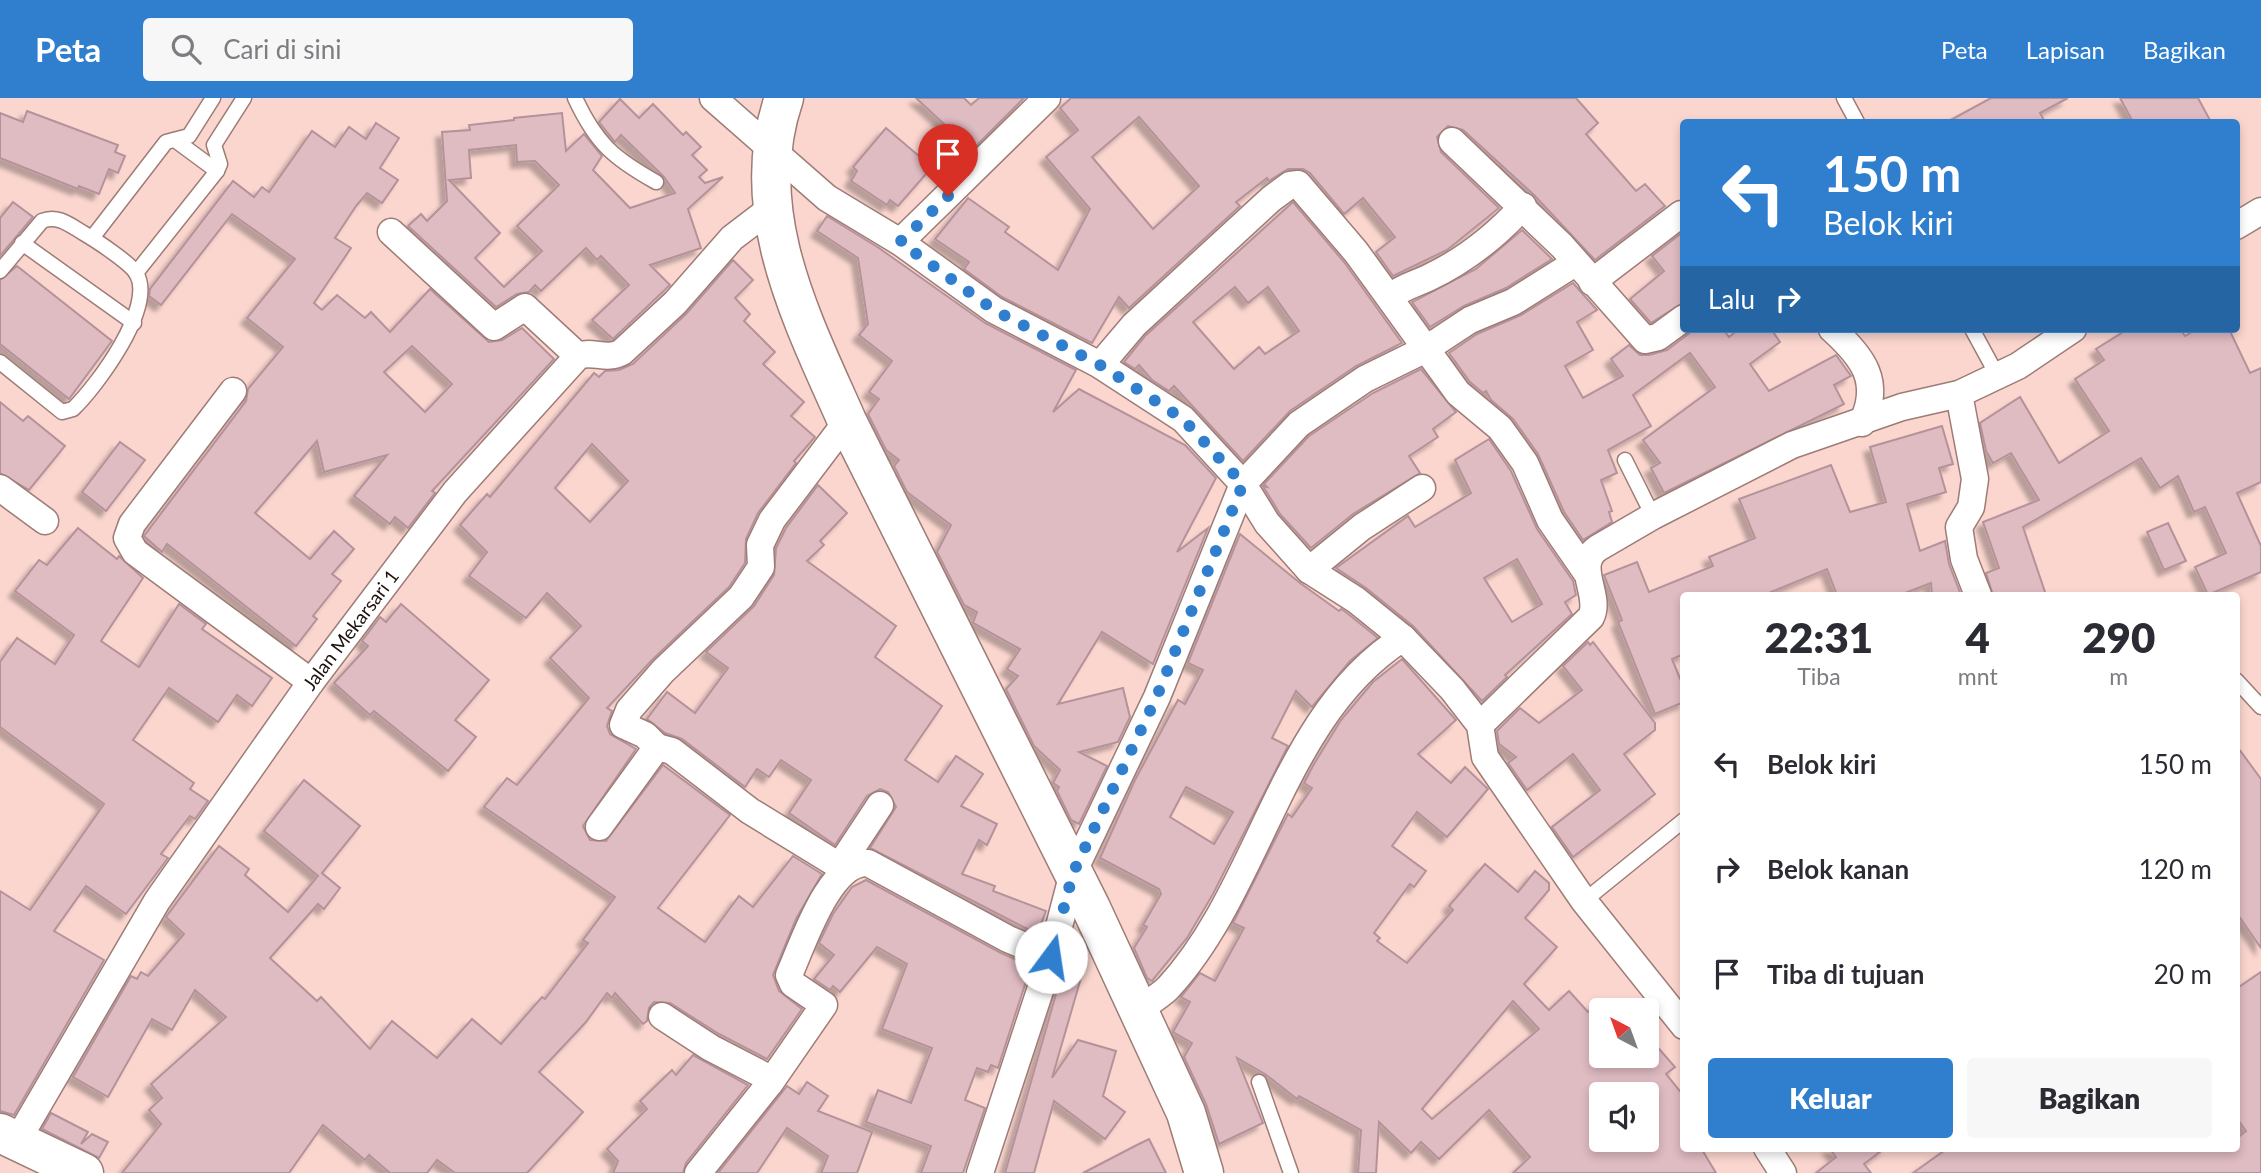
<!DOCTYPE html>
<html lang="id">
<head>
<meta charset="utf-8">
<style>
	:root { --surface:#fff; --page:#f7f7f7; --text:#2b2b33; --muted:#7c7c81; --accent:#2f7fce }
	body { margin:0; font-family:Lato,sans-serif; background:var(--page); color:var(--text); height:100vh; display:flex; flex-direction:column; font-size:26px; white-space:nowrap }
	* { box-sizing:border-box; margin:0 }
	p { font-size:23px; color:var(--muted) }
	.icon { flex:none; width:38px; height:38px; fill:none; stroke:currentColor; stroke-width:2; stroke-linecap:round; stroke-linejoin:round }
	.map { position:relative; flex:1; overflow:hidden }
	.panel { position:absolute; left:1680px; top:494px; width:560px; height:560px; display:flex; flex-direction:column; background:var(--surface); border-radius:7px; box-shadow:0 4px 10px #0003 }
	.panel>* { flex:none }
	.guide { position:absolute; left:1680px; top:21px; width:560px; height:214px; border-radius:7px; box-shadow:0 4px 10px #0003; background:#2f7fce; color:#fff; overflow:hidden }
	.needle { width:46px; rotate:319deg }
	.tools { position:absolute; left:1589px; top:900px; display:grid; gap:14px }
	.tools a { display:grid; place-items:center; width:70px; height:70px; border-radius:7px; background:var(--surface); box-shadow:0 4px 10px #0003; font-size:35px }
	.pin { position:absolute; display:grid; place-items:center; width:60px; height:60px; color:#fff; margin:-72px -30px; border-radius:50% 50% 50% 0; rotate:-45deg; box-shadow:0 0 7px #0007 }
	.pin .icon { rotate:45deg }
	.me { position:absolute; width:77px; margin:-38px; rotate:14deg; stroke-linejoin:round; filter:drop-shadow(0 0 5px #0008) }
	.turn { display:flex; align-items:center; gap:24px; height:147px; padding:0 28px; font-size:32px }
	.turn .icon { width:91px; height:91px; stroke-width:2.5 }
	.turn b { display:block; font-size:49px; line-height:60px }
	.then { display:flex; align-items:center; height:66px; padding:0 28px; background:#0003; gap:14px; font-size:26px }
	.eta { display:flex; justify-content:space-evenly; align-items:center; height:119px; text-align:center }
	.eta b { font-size:42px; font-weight:800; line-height:49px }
	.primary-button { display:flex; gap:14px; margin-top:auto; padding:14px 28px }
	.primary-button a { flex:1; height:80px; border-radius:7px; background:var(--accent); color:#fff; font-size:28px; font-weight:800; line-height:80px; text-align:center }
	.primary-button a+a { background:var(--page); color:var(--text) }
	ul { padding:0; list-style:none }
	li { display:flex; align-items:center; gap:21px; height:105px; padding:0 28px }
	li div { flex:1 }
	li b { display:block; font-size:26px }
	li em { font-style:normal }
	header { display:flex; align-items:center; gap:42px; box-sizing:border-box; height:98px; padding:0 35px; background:var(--accent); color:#fff }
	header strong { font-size:33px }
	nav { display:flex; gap:38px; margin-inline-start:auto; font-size:24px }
	.search { width:490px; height:63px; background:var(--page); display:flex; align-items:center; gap:18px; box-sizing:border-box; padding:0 24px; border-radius:7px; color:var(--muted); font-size:26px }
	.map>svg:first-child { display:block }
	.building { fill:#dfbbc2; stroke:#b5929a; stroke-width:2; fill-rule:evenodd; filter:url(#shadow) }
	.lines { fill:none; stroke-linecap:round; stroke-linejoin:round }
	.service-casing { stroke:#9e7c76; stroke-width:17 }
	.minor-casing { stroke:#9e7c76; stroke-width:29 }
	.primary-casing { stroke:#9e7c76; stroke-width:41 }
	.trunk-casing { stroke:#9e7c76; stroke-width:41 }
	.service { stroke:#fff; stroke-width:14 }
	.minor { stroke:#fff; stroke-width:26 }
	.primary { stroke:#fff; stroke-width:38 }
	.trunk { stroke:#fff; stroke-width:38 }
	.route { stroke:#2f7fce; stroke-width:12; stroke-dasharray:0 21.6 }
	.labels { text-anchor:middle; stroke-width:7; stroke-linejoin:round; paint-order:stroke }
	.street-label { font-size:19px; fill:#1e120f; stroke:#fbd6cf }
</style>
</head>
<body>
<header>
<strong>Peta</strong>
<div class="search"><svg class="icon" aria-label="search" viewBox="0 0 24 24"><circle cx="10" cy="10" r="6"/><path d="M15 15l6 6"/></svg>Cari di sini</div>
<nav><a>Peta</a><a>Lapisan</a><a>Bagikan</a></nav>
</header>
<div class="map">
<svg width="2261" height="1075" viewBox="0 0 2261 1075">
	<defs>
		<filter id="shadow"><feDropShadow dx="-6" dy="6" stdDeviation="2" flood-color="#0004"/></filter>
	</defs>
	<rect width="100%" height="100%" fill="#fbd6cf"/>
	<g class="building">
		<polygon points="916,0 964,0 971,7 979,0 1024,0 972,52"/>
		<path d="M 1071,0 L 1576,0 L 1598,25 L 1586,36 L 1636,93 L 1645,86 L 1665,108 L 1595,162 L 1534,97 L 1463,32 L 1448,28 L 1437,39 L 1441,54 L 1499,110 L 1447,152 L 1393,178 L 1376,154 L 1395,139 L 1363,100 L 1344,116 L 1310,75 L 1303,71 L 1288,71 L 1269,83 L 1267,80 L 1236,104 L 1240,108 L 1129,210 L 1119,199 L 1092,245 L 1002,199 L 964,171 L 969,164 L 935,141 L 968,100 L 1009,129 L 1005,134 L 1058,172 L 1090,111 L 1046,59 L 1078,32 L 1060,10 ZM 1139,19 L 1199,88 L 1153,131 L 1092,59 Z"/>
		<polygon points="1991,0 2068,0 2040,15 2045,24 1947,24"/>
		<polygon points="2120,0 2198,0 2211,24 2133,24"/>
		<path d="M 620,1 L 639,20 L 653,6 L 683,37 L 686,34 L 701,49 L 692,57 L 707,72 L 699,79 L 705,85 L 723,79 L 688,111 L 701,150 L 650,167 L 670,187 L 613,241 L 592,222 L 629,187 L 601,158 L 597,162 L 586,150 L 541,193 L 535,187 L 529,194 L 517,196 L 496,209 L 408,128 L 421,116 L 427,123 L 447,103 L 442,34 L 470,32 L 469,27 L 514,22 L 514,20 L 562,15 L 566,53 L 584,36 L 602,58 L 593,72 L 630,110 L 675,95 L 664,79 L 621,37 L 615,44 L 599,24 ZM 516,47 L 517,64 L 535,63 L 559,87 L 517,128 L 542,153 L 504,189 L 475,160 L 500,135 L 449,82 L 471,80 L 469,52 Z"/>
		<polygon points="27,13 118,47 115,54 125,58 118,75 109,71 99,96 79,88 78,91 0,60 0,15 23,24"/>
		<path d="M 376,25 L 399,40 L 380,70 L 398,82 L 382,105 L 367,95 L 356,108 L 335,140 L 351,150 L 314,205 L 322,212 L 337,197 L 365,220 L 371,214 L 390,234 L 430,191 L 489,244 L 502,242 L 522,230 L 554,261 L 432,393 L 435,395 L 408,430 L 395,419 L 390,426 L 354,398 L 387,357 L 324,374 L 317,343 L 255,415 L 310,461 L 334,433 L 354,451 L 332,476 L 341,483 L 313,518 L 317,521 L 296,548 L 167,446 L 162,454 L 144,438 L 246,303 L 248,291 L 283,249 L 247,220 L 295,161 L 232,116 L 161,207 L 149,198 L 150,191 L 233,83 L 254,99 L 262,89 L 269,94 L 312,33 L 335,49 L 349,29 L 366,41 ZM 412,248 L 452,286 L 425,314 L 384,274 Z"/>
		<polygon points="886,30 932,69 898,108 890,102 887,107 851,83 857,73 853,69"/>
		<polygon points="13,104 33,119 0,158 0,120"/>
		<path d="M 1293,104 L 1344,164 L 1402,245 L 1356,268 L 1290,313 L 1243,363 L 1174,288 L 1169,293 L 1152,282 L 1139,267 L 1135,271 L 1124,264 L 1145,238 ZM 1235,189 L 1248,205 L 1268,189 L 1299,233 L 1265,256 L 1259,249 L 1234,271 L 1193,224 Z"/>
		<polygon points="827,118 879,150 985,225 1076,272 1053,314 1079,291 1185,347 1216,380 1177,454 1208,430 1153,566 1102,534 1058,606 1123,590 1130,619 1118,644 1079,654 1107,668 1079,726 1071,722 1057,693 1059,689 1053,685 1060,672 1034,648 1006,591 1018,578 1007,571 1020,551 973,525 977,514 964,507 937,454 951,427 907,394 894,368 899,362 886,352 868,316 879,301 869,294 892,263 859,237 868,226 858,160 817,133"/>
		<polygon points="1522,132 1552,161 1506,190 1464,208 1430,229 1412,204 1476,171"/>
		<polygon points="1683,134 1684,204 1651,225 1630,201 1664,173 1652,158"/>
		<path d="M 733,162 L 753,182 L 735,200 L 750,216 L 744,223 L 775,254 L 763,266 L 804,304 L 791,318 L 815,339 L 794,363 L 796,365 L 758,415 L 746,441 L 745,465 L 729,489 L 652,562 L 607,610 L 612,613 L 607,628 L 610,636 L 636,651 L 583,728 L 590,742 L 606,743 L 663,667 L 730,717 L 658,810 L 705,844 L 739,798 L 753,809 L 793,758 L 822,776 L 796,821 L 773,877 L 779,893 L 802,911 L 767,961 L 719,936 L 670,905 L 654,904 L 649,910 L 647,923 L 643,926 L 615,895 L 612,900 L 607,895 L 586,924 L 539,974 L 583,1014 L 527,1075 L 455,1075 L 437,1062 L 427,1075 L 390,1075 L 369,1057 L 365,1062 L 323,1027 L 289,1075 L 122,1075 L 161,1026 L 149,1012 L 162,1000 L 151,986 L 226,919 L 195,892 L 172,932 L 152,921 L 108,999 L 73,979 L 131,878 L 137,881 L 141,874 L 148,878 L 184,836 L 166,819 L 219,748 L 249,771 L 245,777 L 288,814 L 318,778 L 264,733 L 304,682 L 360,728 L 322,775 L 340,790 L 324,811 L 318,806 L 270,860 L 317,903 L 321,899 L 370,951 L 392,923 L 437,960 L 472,921 L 501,946 L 542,899 L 545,901 L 588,845 L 583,842 L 615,799 L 484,709 L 507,680 L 517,687 L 589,600 L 550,560 L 581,528 L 547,495 L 526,520 L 469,478 L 487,454 L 460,427 L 487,396 L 490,399 L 594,275 L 599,279 L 605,273 L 619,272 L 633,266 L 686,216 ZM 592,346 L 628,383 L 590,424 L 555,390 Z"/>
		<polygon points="17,168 112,243 69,301 0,246 0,182"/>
		<polygon points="1573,185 1597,212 1577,224 1593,252 1565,268 1583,300 1623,278 1611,261 1629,247 1640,257 1649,257 1667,252 1695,231 1723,231 1729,239 1739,231 1771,231 1780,244 1750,266 1769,293 1836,257 1851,278 1834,287 1844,306 1664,395 1651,370 1660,365 1643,342 1715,289 1690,255 1633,297 1651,328 1608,352 1617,375 1601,382 1612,413 1609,414 1612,424 1583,442 1564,414 1538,356 1513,321 1491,302 1486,293 1483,295 1470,284 1449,255 1477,236 1521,217"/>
		<polygon points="2128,231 2180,231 2185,238 2197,231 2229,231 2250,275 2261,270 2261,384 2237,395 2261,448 2261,474 2208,497 2195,469 2226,455 2205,409 2194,414 2178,378 2160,390 2141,360 2023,429 2046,497 1993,497 1986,475 1999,470 1983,424 2039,402 2011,355 1993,365 1986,353 1980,325 2020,299 2059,365 2109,333 2075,281 2104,262 2096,251"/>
		<polygon points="1421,271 1456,314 1433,331 1438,339 1409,358 1420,375 1353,416 1311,450 1280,416 1263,388 1267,389 1264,386 1309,338 1373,295"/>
		<polygon points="0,304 23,323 28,318 65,348 29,392 0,375"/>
		<polygon points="1942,328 1953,366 1939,370 1946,394 1907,406 1920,453 1945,443 1949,466 1961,497 1932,497 1931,485 1900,497 1837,497 1827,471 1764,497 1684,497 1684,556 1672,561 1684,590 1684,604 1655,616 1618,524 1622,522 1604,477 1637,464 1649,494 1713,468 1709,459 1755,440 1739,401 1831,367 1850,414 1886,404 1870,349"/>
		<path d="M 1489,341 L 1511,373 L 1537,431 L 1573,483 L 1576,497 L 1565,504 L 1572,516 L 1505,577 L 1507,579 L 1482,603 L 1413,528 L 1366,490 L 1336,470 L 1408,418 L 1415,429 L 1471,395 L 1455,362 ZM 1517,461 L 1542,506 L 1512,524 L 1484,480 Z"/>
		<polygon points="120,344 145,362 106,413 82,394"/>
		<polygon points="818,387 847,415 820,443 824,447 807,463 896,528 875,559 942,608 905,662 938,684 956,658 983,676 961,708 997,726 987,747 979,742 962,776 995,788 993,793 1046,813 1037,836 870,750 896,709 888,694 880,691 867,698 835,747 789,715 811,682 781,662 769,679 757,671 745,689 682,641 665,635 647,621 667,594 695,615 728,570 706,554 754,508 774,477 776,450 786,430"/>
		<polygon points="2168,425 2186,463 2164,472 2147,434"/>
		<polygon points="78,430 117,461 119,458 143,480 101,543 139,569 179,506 206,526 202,531 272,580 252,608 237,597 218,624 169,590 133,642 194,685 190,691 208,703 195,721 190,718 161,756 168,760 126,816 86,788 54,833 104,862 14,1017 0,1013 0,793 30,812 104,706 0,629 0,564 17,540 55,566 74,537 15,493 39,462 47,467"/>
		<path d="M 1240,436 L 1300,485 L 1339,513 L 1341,511 L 1347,515 L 1378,540 L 1350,563 L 1312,609 L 1296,593 L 1272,640 L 1288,648 L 1213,796 L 1187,840 L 1152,883 L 1147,880 L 1134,850 L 1147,829 L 1143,827 L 1161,796 L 1159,791 L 1100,760 L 1135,682 L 1178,602 L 1185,606 L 1203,572 L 1188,565 ZM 1186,689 L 1233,714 L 1214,746 L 1170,719 Z"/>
		<polygon points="401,506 489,582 455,622 476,639 448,673 374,613 370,617 334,585 368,548 362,543 380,519 386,524"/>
		<polygon points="1588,544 1590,547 1593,544 1655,625 1655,632 1624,656 1655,696 1573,759 1552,729 1600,692 1573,656 1527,692 1508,665 1516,659 1499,646 1497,633 1520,610 1539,625 1582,592 1563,568"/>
		<path d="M 1402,561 L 1456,622 L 1418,656 L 1451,685 L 1465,669 L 1488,691 L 1447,739 L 1417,714 L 1392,748 L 1426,773 L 1414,789 L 1410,786 L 1374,835 L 1380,840 L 1377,843 L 1407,865 L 1453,812 L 1449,808 L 1485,766 L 1518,794 L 1535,773 L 1549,785 L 1549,792 L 1525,820 L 1557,849 L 1524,886 L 1549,912 L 1569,893 L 1588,914 L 1601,902 L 1601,957 L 1640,957 L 1647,965 L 1647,937 L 1675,969 L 1666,976 L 1684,998 L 1684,1050 L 1701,1050 L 1716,1075 L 1513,1075 L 1530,1059 L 1489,1012 L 1439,1061 L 1421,1044 L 1411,1055 L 1379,1024 L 1376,1075 L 1358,1075 L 1361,1032 L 1299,998 L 1297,1001 L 1265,976 L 1237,960 L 1263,1025 L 1219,1046 L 1206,1006 L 1184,959 L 1192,945 L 1173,934 L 1190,904 L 1181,899 L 1200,875 L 1215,883 L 1244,830 L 1233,825 L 1288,716 L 1292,719 L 1312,690 L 1304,685 L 1314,666 L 1341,622 L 1373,584 ZM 1513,903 L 1539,931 L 1432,1021 L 1422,1011 ZM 1601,996 L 1647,996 L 1647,1041 L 1601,1041 Z"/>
		<polygon points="2236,647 2261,681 2261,850 2236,814"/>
		<polygon points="866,782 1001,855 1031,868 998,970 991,967 988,974 977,970 965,1002 985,1010 963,1075 921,1075 931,1048 866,1024 878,992 911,1005 932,950 882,931 907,866 877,849 840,894 833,888 830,892 814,881 834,857 819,845 833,816 852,789"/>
		<polygon points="1064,868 1083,873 1052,980 1078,942 1116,953 1103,998 1125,1014 1105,1041 1054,1003 1034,1075 1005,1075"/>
		<polygon points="2261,874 2261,1075 1913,1075 1948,1050 2236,1050 2236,1041 2246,1033 2236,1019 2236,891"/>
		<polygon points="693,957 748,987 686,1065 683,1075 613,1075 618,1063 607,1051 647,1011 640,1003 672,972 676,977"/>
		<polygon points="807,984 828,998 818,1013 872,1034 857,1075 821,1075 828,1058 787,1030 757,1075 718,1075 787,988 799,996"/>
		<polygon points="51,1015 88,1034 81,1046 92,1036 108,1044 99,1060 42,1031"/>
		<polygon points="1149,1041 1166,1075 1083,1075 1135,1048"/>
		<polygon points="1829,1050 1885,1050 1864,1066 1871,1075 1816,1075 1836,1059"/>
	</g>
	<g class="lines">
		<defs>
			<g id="service">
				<path d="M 575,0 C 596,45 613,60 656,84"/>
				<polyline points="1844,0 1857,24"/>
				<polyline points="175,42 217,73"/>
				<polyline points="92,140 166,44 189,38 213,0"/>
				<polyline points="22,145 134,225"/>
				<path d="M 0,173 L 42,123 C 58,116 71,128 85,136 C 97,143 130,165 136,175 C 157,208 96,289 73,311 L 62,314 L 0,264"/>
				<polyline points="136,175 217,73 220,66 214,47 244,0"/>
				<polyline points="1972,231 1997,277"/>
				<polyline points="1625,362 1653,418"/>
				<polyline points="2236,582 2261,609"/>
				<polyline points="1584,803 1684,722"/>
				<polyline points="1259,984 1291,1075"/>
			</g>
			<g id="minor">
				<polyline points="713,0 827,100 900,144 994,212 1100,267 1183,321 1243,386 1267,425 1309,472 1356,502 1403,540 1452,591 1480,627 1485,659 1584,803 1684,928"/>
				<polyline points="1452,43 1562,148 1645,242 1658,239 1684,220"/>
				<polyline points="2236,128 2261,113"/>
				<polyline points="391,134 494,229 525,209 578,258"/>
				<polyline points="900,144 1047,0"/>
				<polyline points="1592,184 1681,116"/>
				<path d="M 1390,199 C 1404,188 1413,187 1428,180 C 1466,162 1495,139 1523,108"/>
				<path d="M 1832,231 C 1863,259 1882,284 1862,325"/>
				<polyline points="1100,267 1134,227 1271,101 1290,87 1298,86 1356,154 1458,295 1500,330 1525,365 1550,422 1586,474"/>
				<polyline points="233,293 132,426 127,440 135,454 311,584"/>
				<polyline points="1959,296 1975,381 1971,409 1959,429 1964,461 1978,497"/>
				<polyline points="0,390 45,423"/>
				<polyline points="1309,472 1362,429 1422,390"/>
				<path d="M 1480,627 L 1591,519 C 1602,498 1573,467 1598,450 L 1653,418 L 1792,347 L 1902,309 L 1959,296 L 2018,268 L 2073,231"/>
				<polyline points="657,649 672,653 750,713 846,772"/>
				<polyline points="599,729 657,649 645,637 623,627 629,612 663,573 741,499 761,469 760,447 772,422 847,323"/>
				<polyline points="839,769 880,707"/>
				<path d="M 1138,912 C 1148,905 1160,898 1168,890 C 1262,789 1281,617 1403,540"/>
				<polyline points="662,918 711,950 763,977 770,985 698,1075"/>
				<path d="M 770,985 L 824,907 L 793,886 L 789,877 C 803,846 829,763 868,765 L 1008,841 L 1051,859"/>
				<path id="s1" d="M 17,1043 L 157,803 L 311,584 L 455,394 L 578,258 C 593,252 606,263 622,254 L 675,205 L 732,140 L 770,111"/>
				<polyline points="1767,1050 1783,1075"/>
				<polyline points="980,1075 1051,859 1073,775 1157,599 1243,386 1299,326 1365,281 1426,251 1470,222 1513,204 1575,165"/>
			</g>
			<polyline id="primary" points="0,1035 84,1075"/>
			<path id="trunk" d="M 784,0 C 745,113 802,221 847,323 L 1091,810 L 1186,1015 L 1204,1075"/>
		</defs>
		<use href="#service" class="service-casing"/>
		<use href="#minor" class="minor-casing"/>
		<use href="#primary" class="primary-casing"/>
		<use href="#trunk" class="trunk-casing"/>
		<use href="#service" class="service"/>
		<use href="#minor" class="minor"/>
		<use href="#primary" class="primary"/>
		<use href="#trunk" class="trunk"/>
	</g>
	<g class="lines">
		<polyline class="route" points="948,98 900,144 994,212 1100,267 1183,321 1243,386 1157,598 1073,775 1051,859"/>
	</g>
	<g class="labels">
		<g class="street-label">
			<text dy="7" stroke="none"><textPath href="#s1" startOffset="611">Jalan Mekarsari 1</textPath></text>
		</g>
	</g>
</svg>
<div class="tools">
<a><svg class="needle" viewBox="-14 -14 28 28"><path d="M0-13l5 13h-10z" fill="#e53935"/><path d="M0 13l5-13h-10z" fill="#7c7c81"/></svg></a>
<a><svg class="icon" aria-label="sound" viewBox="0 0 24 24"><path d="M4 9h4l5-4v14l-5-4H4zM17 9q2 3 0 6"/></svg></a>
</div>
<div class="pin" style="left:948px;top:98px;background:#d93025"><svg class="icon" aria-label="arrive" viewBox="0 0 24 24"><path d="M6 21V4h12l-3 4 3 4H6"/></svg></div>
<svg class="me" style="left:1051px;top:859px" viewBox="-20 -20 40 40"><circle r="19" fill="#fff"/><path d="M0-13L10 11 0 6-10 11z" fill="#2f7fce"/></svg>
<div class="guide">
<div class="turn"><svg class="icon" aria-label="left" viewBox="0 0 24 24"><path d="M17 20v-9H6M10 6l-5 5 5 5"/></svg><div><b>150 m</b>Belok kiri</div></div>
<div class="then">Lalu<svg class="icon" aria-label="right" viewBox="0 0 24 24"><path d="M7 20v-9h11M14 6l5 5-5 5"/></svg></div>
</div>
<section class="panel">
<div class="eta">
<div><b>22:31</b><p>Tiba</p></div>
<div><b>4</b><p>mnt</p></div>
<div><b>290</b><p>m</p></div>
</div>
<ul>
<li><svg class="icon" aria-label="left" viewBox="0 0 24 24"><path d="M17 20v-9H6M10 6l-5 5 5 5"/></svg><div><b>Belok kiri</b></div><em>150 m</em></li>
<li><svg class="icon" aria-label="right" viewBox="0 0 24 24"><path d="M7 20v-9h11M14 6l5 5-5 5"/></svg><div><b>Belok kanan</b></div><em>120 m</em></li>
<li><svg class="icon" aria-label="arrive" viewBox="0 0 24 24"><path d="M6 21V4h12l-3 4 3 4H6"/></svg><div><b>Tiba di tujuan</b></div><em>20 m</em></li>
</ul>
<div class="primary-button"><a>Keluar</a><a>Bagikan</a></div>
</section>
</div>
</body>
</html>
